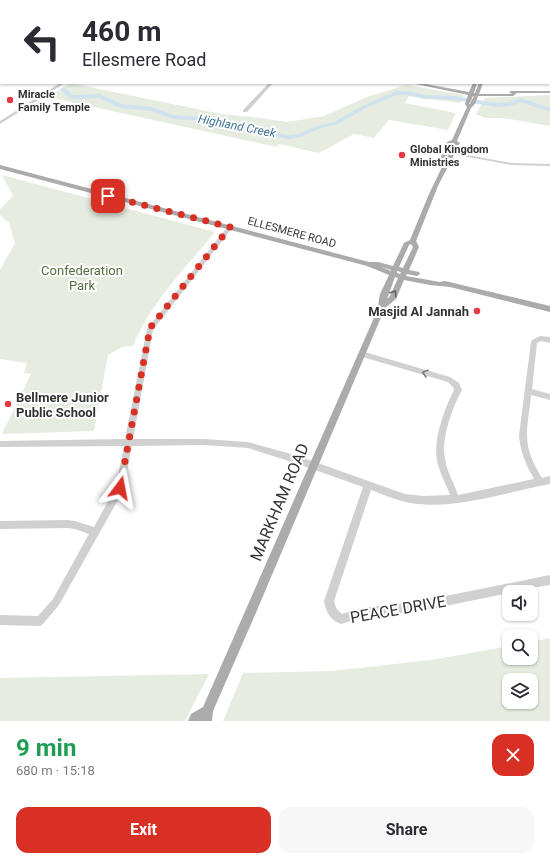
<!DOCTYPE html>
<html lang="en">
<head>
<meta charset="utf-8">
<style>
	:root { --surface:#fff; --page:#f7f7f7; --text:#2b2b33; --muted:#7c7c81; --accent:#d93025 }
	body { margin:0; font-family:Roboto,sans-serif; background:var(--page); color:var(--text); height:100vh; display:flex; flex-direction:column; font-size:15px; white-space:nowrap }
	* { box-sizing:border-box; margin:0 }
	p { font-size:13px; color:var(--muted) }
	.icon { flex:none; width:22px; height:22px; fill:none; stroke:currentColor; stroke-width:2; stroke-linecap:round; stroke-linejoin:round }
	.map { position:relative; height:721px; overflow:hidden }
	.panel { display:flex; flex-direction:column; background:var(--surface); flex:1 }
	.panel>* { flex:none }
	.hud { position:absolute; left:0px; top:0px; width:550px; height:84px; box-shadow:0 1px 3px #0004; background:#fff; color:var(--text); overflow:hidden }
	.fabs { position:absolute; left:502px; top:585px; display:grid; gap:8px }
	.fabs a { display:grid; place-items:center; width:36px; height:36px; border-radius:8px; background:var(--surface); box-shadow:0 1px 3px #0004; font-size:20px }
	.pin { position:absolute; display:grid; place-items:center; width:34px; height:34px; color:#fff; margin:-17px; border-radius:8px; box-shadow:0 2px 6px #0006 }
	.me { position:absolute; width:44px; margin:-22px; rotate:13deg; stroke-linejoin:round; filter:drop-shadow(0 0 3px #0008) }
	.turn { display:flex; align-items:center; gap:14px; height:84px; padding:0 16px; font-size:18px }
	.turn .icon { width:52px; height:52px; stroke-width:2.5 }
	.turn b { display:block; font-size:28px; line-height:34px }
	.round { display:grid; place-items:center; flex:none; width:42px; height:42px; border-radius:12px; background:var(--page) }
	.summary { display:flex; align-items:center; justify-content:space-between; height:68px; padding:0 16px }
	h1 { font-size:24px; font-weight:700; line-height:30px; color:#1e9e55 }
	.action { display:flex; gap:8px; margin-top:auto; padding:8px 16px }
	.action a { flex:1; height:46px; border-radius:12px; background:var(--accent); color:#fff; font-size:16px; font-weight:700; line-height:46px; text-align:center }
	.action a+a { background:var(--page); color:var(--text) }
	.map>svg:first-child { display:block }
	.green { fill:#e6ecdf; fill-rule:evenodd }
	.lines { fill:none; stroke-linecap:round; stroke-linejoin:round }
	.river { fill:#cfe2ee; fill-rule:evenodd }
	.minor { fill:#d0d0d0; fill-rule:evenodd }
	.major { fill:#ababab; fill-rule:evenodd }
	.highway { fill:#9a9a9a; fill-rule:evenodd }
	.oneway { stroke:#636363 }
	.oneway2 { stroke:#7a7a7a }
	.route { stroke:#d93025; stroke-width:7; stroke-dasharray:0 12.6 }
	.poi-dot { fill:#e63946; stroke:#fff; stroke-width:1.5 }
	.labels { text-anchor:middle; stroke-width:4; stroke-linejoin:round; paint-order:stroke }
	.far-poi-label { font-size:11px; font-weight:bold; fill:#333; stroke:#fff; text-anchor:start }
	.far-street-label { font-size:11px; fill:#333; stroke:#fff }
	.far-water-label { font-size:12px; font-style:italic; fill:#3f7597; stroke:#fff }
	.park-label { font-size:13px; fill:#56703f; stroke:#fff }
	.poi-label { font-size:13px; font-weight:bold; fill:#333; stroke:#fff; text-anchor:end }
	.near-street-label { font-size:16px; fill:#333; stroke:#fff }
</style>
</head>
<body>
<div class="map">
<svg width="550" height="721" viewBox="0 0 550 721">
	<rect width="100%" height="100%" fill="#fff"/>
	<g class="green">
		<polygon points="70,83 221,114 252,117 287,122 324,116 367,97 406,85 464,95 460,103 409,96 405,103 456,113 448,130 389,120 374,138 354,134 319,153 279,144 277,147 48,97"/>
		<polygon points="550,95 550,126 503,118 485,118 476,114 485,98"/>
		<path d="M 2,175 L 215,232 C 188,265 148,306 133,346 L 122,347 L 108,355 L 94,431 L 2,434 L 31,374 L 24,373 L 27,363 L 0,359 L 0,270 L 15,243 L 9,223 L 0,215 L 0,209 L 13,196 Z"/>
		<path d="M 550,638 L 550,721 L 223,721 L 243,673 L 332,671 L 431,660 L 509,646 L 509,658 L 531,658 L 531,642 ZM 509,680 L 531,680 L 531,702 L 509,702 Z"/>
		<polygon points="209,674 185,721 0,721 0,678"/>
	</g>
	<g class="lines">
		<g class="river">
			<polygon points="50,0 55,0 50,1"/>
			<polygon points="61,88 65,88 72,95 100,94 121,104 152,107 174,115 206,117 241,127 264,127 282,134 289,135 298,134 317,126 334,122 362,106 396,91 406,91 425,95 454,96 497,103 509,102 521,98 550,108 550,112 521,102 510,106 497,107 454,100 425,99 406,95 397,95 366,108 338,124 321,128 301,137 289,139 279,137 263,131 241,131 205,121 173,119 151,111 120,108 99,98 70,99 61,90"/>
		</g>
		<g class="minor">
			<polygon points="60,83 65,83 0,124 0,121"/>
			<polygon points="269,83 273,83 247,112 243,112 243,110"/>
			<polygon points="445,151 512,163 550,164 550,166 512,165 447,153 445,152"/>
			<path d="M 230,225 L 232,226 L 232,228 L 153,330 L 133,439 L 204,439 L 248,442 L 298,456 L 405,494 L 423,496 L 450,495 C 446,484 439,472 437,460 C 433,440 445,407 454,390 L 453,387 L 448,382 L 359,356 L 358,354 L 361,351 L 450,377 L 459,383 L 462,390 C 452,408 441,439 445,459 C 447,472 454,483 458,495 L 534,479 C 526,465 520,451 519,435 L 531,342 L 532,340 L 540,336 L 550,337 L 550,343 L 541,341 L 537,343 L 532,389 L 550,394 L 550,400 L 531,395 C 530,411 525,429 528,446 C 530,457 536,468 542,478 L 550,476 L 550,484 C 505,492 451,512 405,502 C 394,499 382,494 371,490 L 334,601 L 336,608 L 342,614 L 361,608 L 421,601 L 550,575 L 550,585 L 509,592 L 509,593 L 421,611 L 361,618 L 341,624 C 330,620 326,612 324,601 L 363,487 L 298,464 L 248,448 L 204,445 L 132,446 L 123,491 L 59,605 L 43,624 L 40,626 L 0,625 L 0,615 L 38,616 L 53,599 L 89,534 L 75,529 L 67,528 L 0,529 L 0,521 L 67,520 L 75,521 L 94,527 L 116,487 L 124,446 L 0,447 L 0,441 L 125,439 L 147,329 L 228,226 Z"/>
		</g>
		<g class="major">
			<rect x="512" y="0" width="4" height="1"/>
			<rect x="0" y="31" width="1" height="2"/>
			<path d="M 411,83 L 420,83 L 469,92 L 473,83 L 477,83 L 474,93 L 475,93 L 479,83 L 483,83 L 479,94 L 512,94 L 509,92 L 511,91 L 550,91 L 550,93 L 517,93 L 513,96 L 478,96 L 475,104 L 471,108 L 457,141 L 460,143 L 438,186 L 416,241 L 419,247 L 409,270 L 419,272 L 420,274 L 417,276 L 407,274 L 406,276 L 440,282 L 445,281 L 550,306 L 550,312 L 450,287 L 430,285 L 404,280 L 396,299 L 385,308 L 255,615 L 213,711 L 212,721 L 188,721 L 191,714 L 203,707 L 377,311 L 380,294 L 389,275 L 367,266 L 0,169 L 0,165 L 369,262 L 378,262 L 393,266 L 404,243 L 410,240 L 429,194 L 443,165 L 439,161 L 447,142 L 452,140 L 467,107 L 465,104 L 468,95 ZM 473,96 L 474,96 L 470,104 L 469,104 ZM 452,143 L 454,143 L 445,161 ZM 411,244 L 413,247 L 403,268 L 399,267 L 409,245 ZM 379,266 L 391,270 L 391,271 ZM 397,271 L 401,272 L 400,274 L 397,273 ZM 395,277 L 398,278 L 390,296 L 387,299 Z"/>
		</g>
		<g class="highway">
			<polygon points="268,0 279,0 280,1 269,1"/>
			<polygon points="288,0 299,0 300,1 289,1"/>
			<polygon points="307,0 318,0 319,1 308,1"/>
			<polygon points="330,0 341,0 342,1 331,1"/>
			<polygon points="500,0 505,0 500,1"/>
			<polygon points="523,0 531,0 532,1 524,1"/>
			<rect x="549" y="9" width="1" height="3"/>
			<rect x="549" y="19" width="1" height="2"/>
			<rect x="549" y="29" width="1" height="2"/>
			<rect x="549" y="36" width="1" height="2"/>
		</g>
	</g>
	<defs><path id="oneway-chevron" d="M-2-3.5L2.5 0L-2 3.5" fill="none" stroke-width="1.6" stroke-linecap="round" stroke-linejoin="round"/></defs>
	<use class="oneway" href="#oneway-chevron" transform="translate(394 293) rotate(-58)"/>
	<use class="oneway2" href="#oneway-chevron" transform="translate(425 373) rotate(-164)"/>
	<g class="lines">
		<polyline class="route" points="108,196 230,227 150,328 120,488"/>
	</g>
	<g class="poi-dot">
		<circle cx="10" cy="100" r="4"/>
		<circle cx="402" cy="155" r="4"/>
		<circle cx="477" cy="311" r="4"/>
		<circle cx="8" cy="404" r="4"/>
	</g>
	<g class="labels">
		<g class="far-poi-label">
			<text x="18" y="98">Miracle<tspan x="18" dy="13">Family Temple</tspan></text>
			<text x="410" y="153">Global Kingdom<tspan x="410" dy="13">Ministries</tspan></text>
		</g>
		<g class="far-street-label">
			<text transform="translate(292 232) rotate(15)" y="4">ELLESMERE ROAD</text>
		</g>
		<g class="far-water-label">
			<text transform="translate(237 126) rotate(11)" y="4">Highland Creek</text>
		</g>
		<g class="park-label">
			<text x="82" y="275">Confederation<tspan x="82" dy="15">Park</tspan></text>
		</g>
		<g class="poi-label">
			<text x="469" y="316">Masjid Al Jannah</text>
			<text x="16" y="402" text-anchor="start">Bellmere Junior<tspan x="16" dy="15">Public School</tspan></text>
		</g>
		<g class="near-street-label">
			<text transform="translate(279 502) rotate(-67)" y="6">MARKHAM ROAD</text>
			<text transform="translate(398 609) rotate(-10)" y="6">PEACE DRIVE</text>
		</g>
	</g>
</svg>
<div class="fabs">
<a><svg class="icon" aria-label="sound" viewBox="0 0 24 24"><path d="M4 9h4l5-4v14l-5-4H4zM17 9q2 3 0 6"/></svg></a>
<a><svg class="icon" aria-label="search" viewBox="0 0 24 24"><circle cx="10" cy="10" r="6"/><path d="M15 15l6 6"/></svg></a>
<a><svg class="icon" aria-label="layers" viewBox="0 0 24 24"><path d="M12 4l9 5-9 5-9-5zM3 14l9 5 9-5"/></svg></a>
</div>
<div class="pin" style="left:108px;top:196px;background:#d93025"><svg class="icon" aria-label="arrive" viewBox="0 0 24 24"><path d="M6 21V4h12l-3 4 3 4H6"/></svg></div>
<svg class="me" style="left:120px;top:488px" viewBox="-20 -20 40 40"><path d="M0-17L14 15 0 8-14 15z" fill="#d93025" stroke="#fff" stroke-width="4"/></svg>
<div class="hud">
<div class="turn"><svg class="icon" aria-label="left" viewBox="0 0 24 24"><path d="M17 20v-9H6M10 6l-5 5 5 5"/></svg><div><b>460 m</b>Ellesmere Road</div></div>
</div>
</div>
<section class="panel">
<div class="summary"><div><h1>9 min</h1><p>680 m · 15:18</p></div><a class="round" style="background:#d93025;color:#fff"><svg class="icon" aria-label="close" viewBox="0 0 24 24"><path d="M6 6l12 12M18 6L6 18"/></svg></a></div>
<div class="action"><a>Exit</a><a>Share</a></div>
</section>
</body>
</html>
